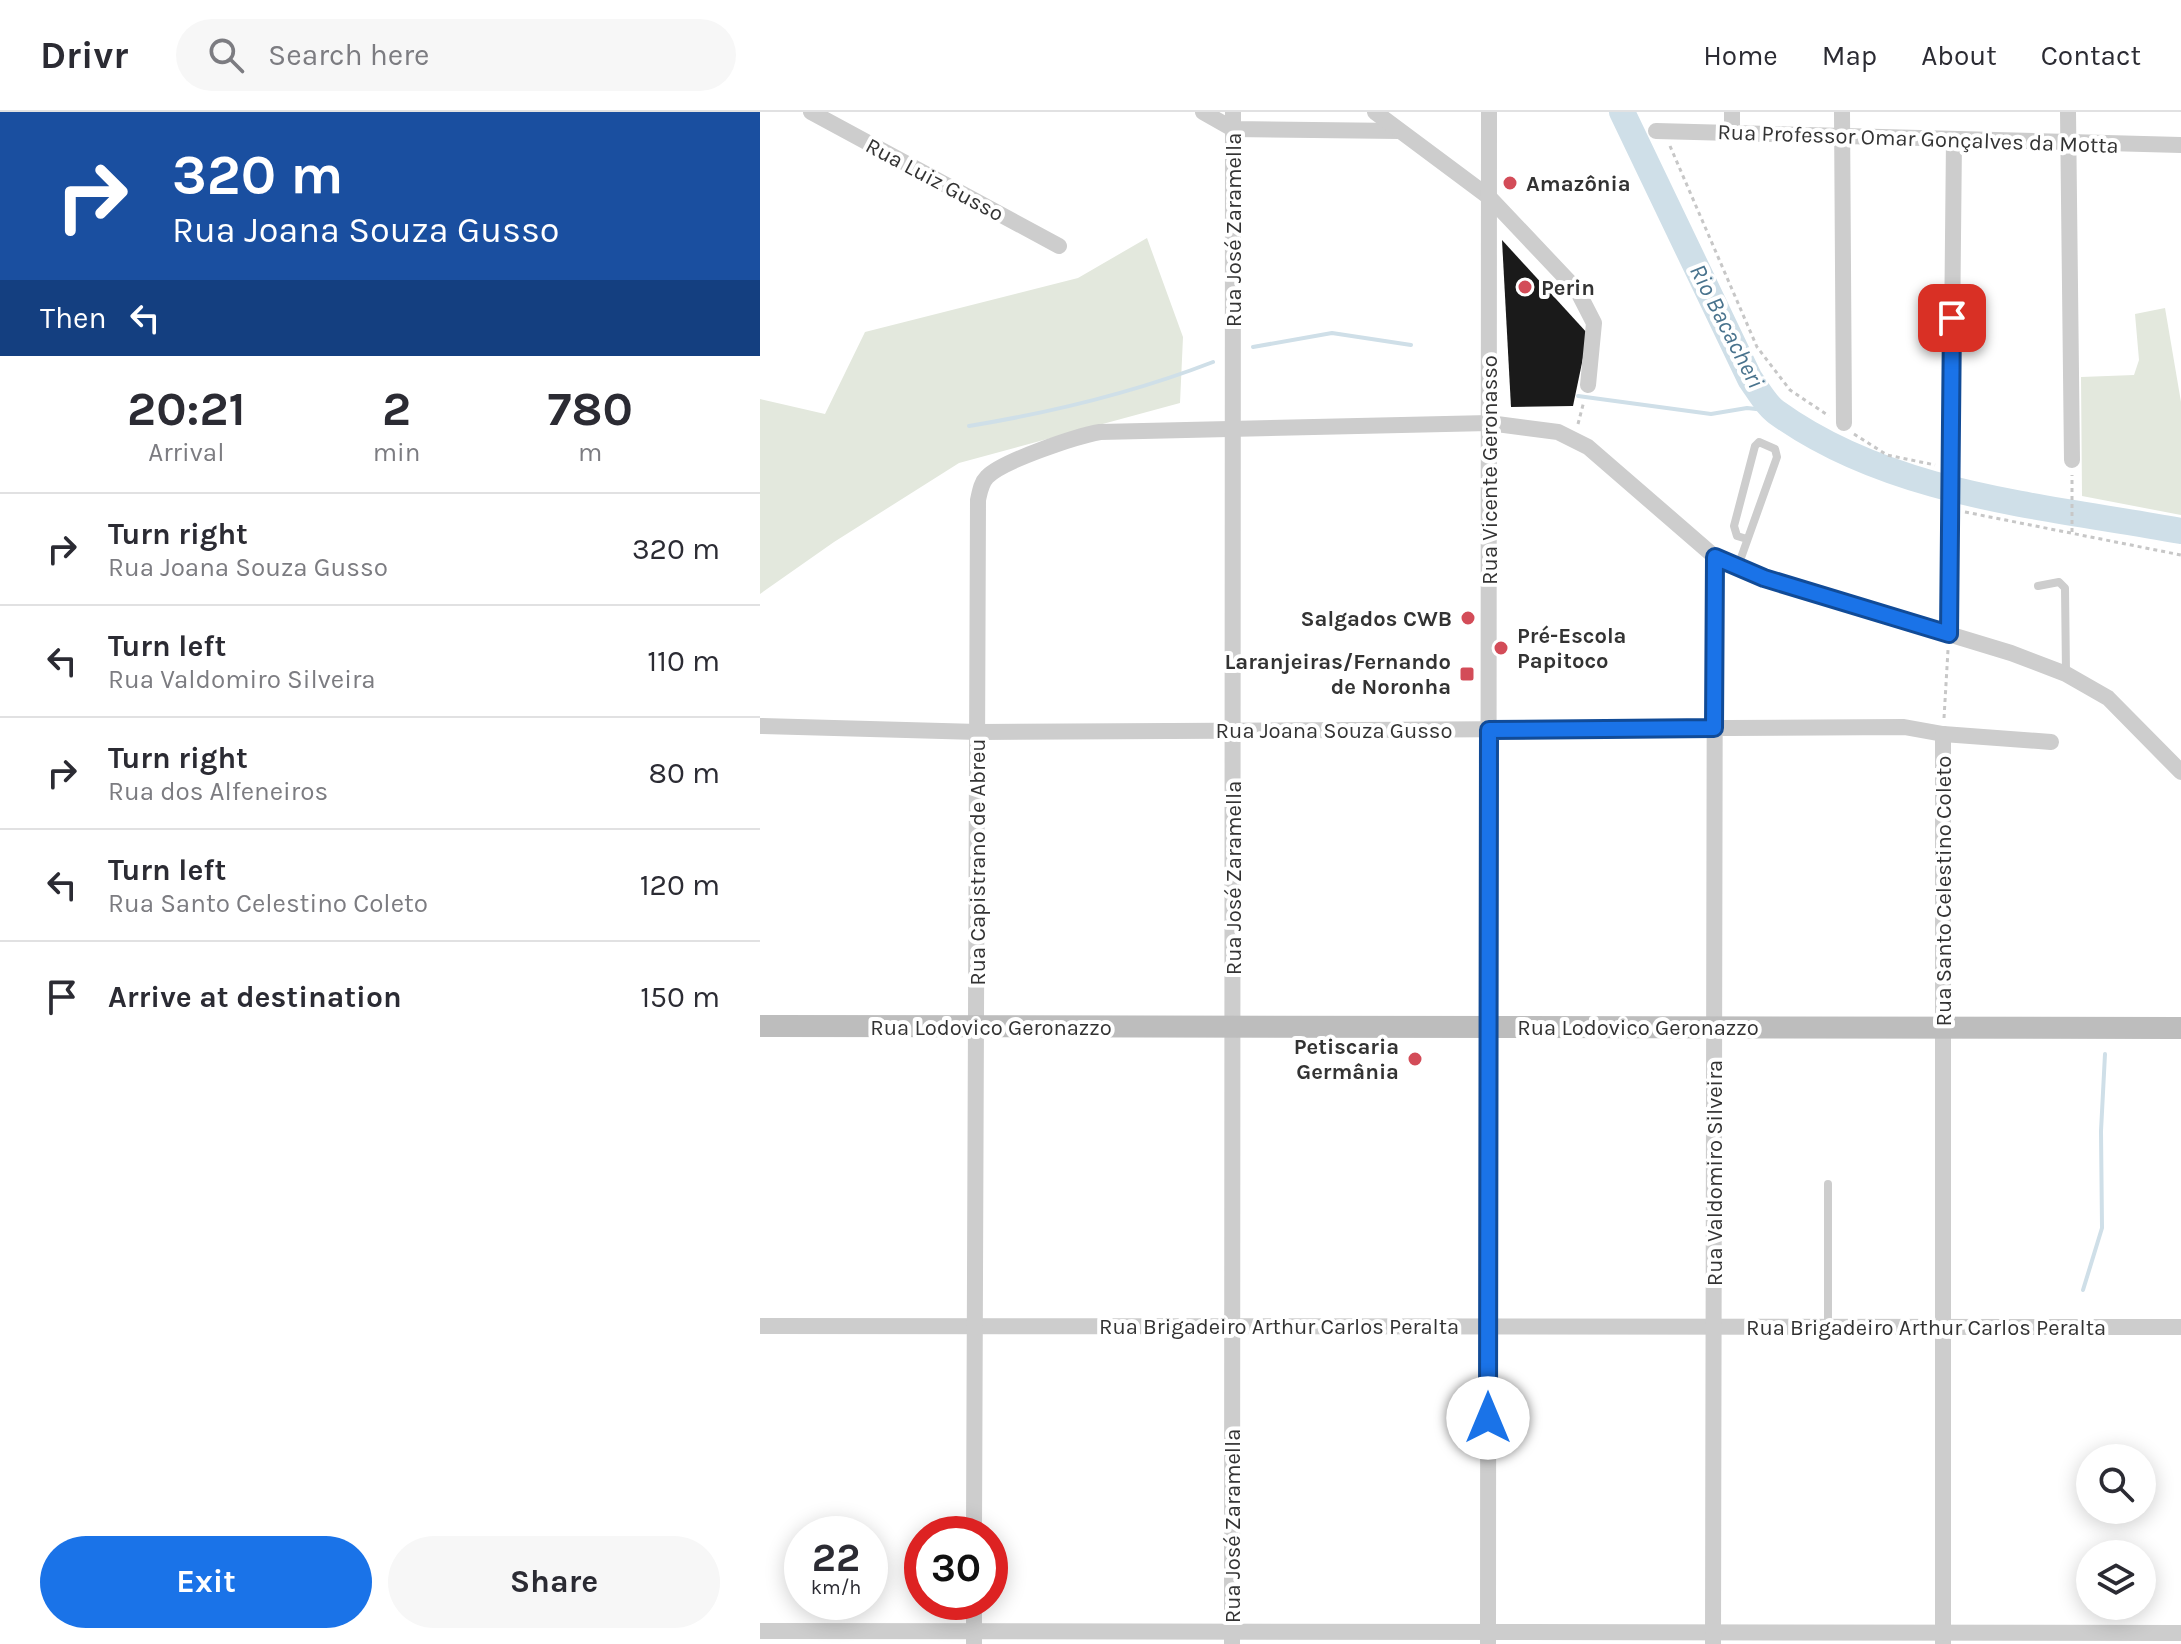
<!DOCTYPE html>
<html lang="en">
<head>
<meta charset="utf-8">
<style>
	:root { --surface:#fff; --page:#f7f7f7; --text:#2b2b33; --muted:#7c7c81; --line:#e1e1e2; --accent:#1a73e8 }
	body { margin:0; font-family:Karla,sans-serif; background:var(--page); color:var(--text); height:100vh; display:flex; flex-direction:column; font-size:30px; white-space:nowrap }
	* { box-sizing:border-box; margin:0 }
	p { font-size:26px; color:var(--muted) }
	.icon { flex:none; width:44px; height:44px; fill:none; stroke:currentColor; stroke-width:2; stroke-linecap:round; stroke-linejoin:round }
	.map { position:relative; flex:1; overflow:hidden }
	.sheet { display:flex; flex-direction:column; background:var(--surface); width:760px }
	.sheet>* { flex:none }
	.hud { background:#1a4fa0; color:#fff; overflow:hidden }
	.controls { position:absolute; left:1316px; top:1332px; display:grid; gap:16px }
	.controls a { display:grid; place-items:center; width:80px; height:80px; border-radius:50%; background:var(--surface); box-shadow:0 4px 20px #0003; font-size:40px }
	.speed { position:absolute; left:24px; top:1404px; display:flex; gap:16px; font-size:40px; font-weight:700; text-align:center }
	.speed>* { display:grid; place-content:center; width:104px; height:104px; border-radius:50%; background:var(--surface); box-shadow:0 4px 20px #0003; line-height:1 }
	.speed small { font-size:20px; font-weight:400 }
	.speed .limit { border:12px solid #d22; background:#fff; color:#111 }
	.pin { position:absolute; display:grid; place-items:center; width:68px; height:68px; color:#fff; margin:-34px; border-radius:16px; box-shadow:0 4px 12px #0006 }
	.me { position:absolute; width:88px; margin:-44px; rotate:0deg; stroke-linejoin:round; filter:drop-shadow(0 0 6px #0008) }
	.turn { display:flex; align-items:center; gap:28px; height:168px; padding:0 40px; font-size:36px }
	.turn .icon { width:104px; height:104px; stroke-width:2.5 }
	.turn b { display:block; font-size:56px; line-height:68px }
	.then { display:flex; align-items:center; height:76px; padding:0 40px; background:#0003; gap:16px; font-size:30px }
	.eta { display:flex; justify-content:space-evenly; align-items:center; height:136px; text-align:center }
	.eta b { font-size:48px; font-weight:700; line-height:56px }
	.button { display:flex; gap:16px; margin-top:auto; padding:16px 40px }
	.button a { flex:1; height:92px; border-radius:48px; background:var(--accent); color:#fff; font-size:32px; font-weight:700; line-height:92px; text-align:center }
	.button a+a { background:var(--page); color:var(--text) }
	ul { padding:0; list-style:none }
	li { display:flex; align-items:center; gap:24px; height:112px; padding:0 40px; border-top:2px solid var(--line) }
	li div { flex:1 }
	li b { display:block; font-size:30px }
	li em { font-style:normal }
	header { display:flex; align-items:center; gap:48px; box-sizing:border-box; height:112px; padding:0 40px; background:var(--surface); border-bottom:2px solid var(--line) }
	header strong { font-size:38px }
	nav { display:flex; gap:44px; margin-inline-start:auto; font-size:28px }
	.search { width:560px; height:72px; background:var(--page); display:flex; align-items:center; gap:20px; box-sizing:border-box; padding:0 28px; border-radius:44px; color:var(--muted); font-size:30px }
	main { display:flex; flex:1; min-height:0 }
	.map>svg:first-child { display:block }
	.green { fill:#e3e8dd }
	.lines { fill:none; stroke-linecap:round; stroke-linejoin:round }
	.stream { stroke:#cfdfe8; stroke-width:4 }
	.river { stroke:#cfdfe8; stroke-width:26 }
	.building { fill:#1a1a1a }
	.path { stroke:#c7c7c7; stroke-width:3; stroke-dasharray:4 4; stroke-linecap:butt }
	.lane { stroke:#cdcdcd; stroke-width:8 }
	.street { stroke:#cdcdcd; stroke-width:16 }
	.secondary { stroke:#bdbdbd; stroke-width:22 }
	.route-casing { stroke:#114b97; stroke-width:20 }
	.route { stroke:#1a73e8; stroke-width:14 }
	.poi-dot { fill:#d34c58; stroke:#fff; stroke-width:3 }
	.labels { text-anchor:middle; stroke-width:8; stroke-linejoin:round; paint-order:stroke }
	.street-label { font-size:22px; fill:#333; stroke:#fff }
	.poi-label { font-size:22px; font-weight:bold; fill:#333; stroke:#fff; text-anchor:start }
	.water-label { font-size:24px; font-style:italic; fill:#49738d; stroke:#fff }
</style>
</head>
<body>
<header>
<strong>Drivr</strong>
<div class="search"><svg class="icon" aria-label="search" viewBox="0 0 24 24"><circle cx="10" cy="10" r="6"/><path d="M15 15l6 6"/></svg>Search here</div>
<nav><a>Home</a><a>Map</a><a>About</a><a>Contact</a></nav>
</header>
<main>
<section class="sheet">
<div class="hud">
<div class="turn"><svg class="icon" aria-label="right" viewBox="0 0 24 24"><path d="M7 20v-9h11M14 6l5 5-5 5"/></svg><div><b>320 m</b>Rua Joana Souza Gusso</div></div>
<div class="then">Then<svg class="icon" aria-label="left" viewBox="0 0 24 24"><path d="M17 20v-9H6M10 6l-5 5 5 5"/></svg></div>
</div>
<div class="eta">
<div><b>20:21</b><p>Arrival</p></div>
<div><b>2</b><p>min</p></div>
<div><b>780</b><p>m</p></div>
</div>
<ul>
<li><svg class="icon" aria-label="right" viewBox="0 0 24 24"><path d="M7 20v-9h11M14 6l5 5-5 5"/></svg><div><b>Turn right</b><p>Rua Joana Souza Gusso</p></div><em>320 m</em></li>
<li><svg class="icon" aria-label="left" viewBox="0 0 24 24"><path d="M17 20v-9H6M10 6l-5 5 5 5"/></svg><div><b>Turn left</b><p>Rua Valdomiro Silveira</p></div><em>110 m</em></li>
<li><svg class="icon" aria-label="right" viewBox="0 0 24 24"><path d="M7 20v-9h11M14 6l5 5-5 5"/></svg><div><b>Turn right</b><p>Rua dos Alfeneiros</p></div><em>80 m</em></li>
<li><svg class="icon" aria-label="left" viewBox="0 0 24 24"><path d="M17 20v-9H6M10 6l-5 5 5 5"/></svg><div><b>Turn left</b><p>Rua Santo Celestino Coleto</p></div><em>120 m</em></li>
<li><svg class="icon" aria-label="arrive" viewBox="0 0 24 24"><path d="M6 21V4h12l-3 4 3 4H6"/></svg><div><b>Arrive at destination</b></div><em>150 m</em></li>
</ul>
<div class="button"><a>Exit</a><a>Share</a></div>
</section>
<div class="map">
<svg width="1421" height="1532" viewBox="0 0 1421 1532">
	<rect width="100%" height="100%" fill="#fff"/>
	<g class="green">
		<polygon points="387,126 423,225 420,291 199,351 74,430 0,482 0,287 65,302 105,220 318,166"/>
		<polygon points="1405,196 1421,290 1421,403 1322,384 1321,265 1374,263 1379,248 1375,202"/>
	</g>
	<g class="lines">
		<g class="stream">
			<polyline points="493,235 572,221 651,233"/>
			<polyline points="818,284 951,302 987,296 1014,299"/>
			<path d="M 209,314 C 294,300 373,281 453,250"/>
			<polyline points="1323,1178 1342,1116 1341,1019 1345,942"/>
		</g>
		<path class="river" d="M 862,0 L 990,267 C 998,278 1006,293 1016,300 C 1132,384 1285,394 1421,419"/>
	</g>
	<polygon class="building" points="742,128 828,222 813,294 751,295"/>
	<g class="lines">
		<g class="path">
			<polyline points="910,34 997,235 1030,278 1069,304"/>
			<polyline points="818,312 824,289"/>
			<polyline points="1094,322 1127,343 1175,353"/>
			<polyline points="1205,400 1421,443"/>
			<polyline points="1312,420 1312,363"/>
			<polyline points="1184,606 1188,538"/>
		</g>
		<g class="lane">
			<polyline points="977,457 1017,345 1015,337 999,330 995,334 974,414 977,424 987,427"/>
			<polyline points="1278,474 1299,470 1305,476 1306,561"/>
			<polyline points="1068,1214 1068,1072"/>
		</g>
		<g class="street">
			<polyline points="51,0 299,134"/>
			<polyline points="443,0 473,17 639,19"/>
			<polyline points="615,0 729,85 817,178 834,211 828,273"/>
			<polyline points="972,0 972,21"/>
			<polyline points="1082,0 1084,311"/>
			<polyline points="1308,0 1312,348"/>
			<polyline points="896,19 1421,33"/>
			<polyline points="1189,522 1194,27"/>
			<polyline points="0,614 218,620 1144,615 1183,622 1291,630"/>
			<polyline points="1183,622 1183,1532"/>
			<polyline points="0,1214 1421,1215"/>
			<path d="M 214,1422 L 218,388 C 220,379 221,371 227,365 C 242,349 317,324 340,320 L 729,311 L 798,320 L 828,335 L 955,445 L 1004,466 L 1251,541 L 1306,562 L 1348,586 L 1421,660"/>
			<polyline points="0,1519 1421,1521"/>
			<polyline points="214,1532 214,1490"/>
			<polyline points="472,1532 473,0"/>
			<polyline points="728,1532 729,0"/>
			<polyline points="953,1532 955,445"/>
		</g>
		<polyline class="secondary" points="0,914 1421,916"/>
	</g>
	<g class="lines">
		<defs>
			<polyline id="route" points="728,1306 729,618 954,616 955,445 1004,466 1189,522 1192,206"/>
		</defs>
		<use href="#route" class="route-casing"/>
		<use href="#route" class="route"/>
	</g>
	<g class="poi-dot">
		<circle cx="750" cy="71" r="8"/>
		<circle cx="765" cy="175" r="8"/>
		<circle cx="708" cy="506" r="8"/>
		<circle cx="741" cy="536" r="8"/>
		<rect x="699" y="554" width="16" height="16" rx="4"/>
		<circle cx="655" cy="947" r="8"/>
	</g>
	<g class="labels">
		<g class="street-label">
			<text transform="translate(1158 26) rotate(2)" y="8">Rua Professor Omar Gonçalves da Motta</text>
			<text transform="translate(175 67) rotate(28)" y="8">Rua Luiz Gusso</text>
			<text transform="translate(473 118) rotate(-90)" y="8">Rua José Zaramella</text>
			<text transform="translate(729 358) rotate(-90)" y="8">Rua Vicente Geronasso</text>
			<text x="574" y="626">Rua Joana Souza Gusso</text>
			<text transform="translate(217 750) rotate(-90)" y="8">Rua Capistrano de Abreu</text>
			<text transform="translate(473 766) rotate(-90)" y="8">Rua José Zaramella</text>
			<text transform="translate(1183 779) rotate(-90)" y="8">Rua Santo Celestino Coleto</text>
			<text x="231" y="923">Rua Lodovico Geronazzo</text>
			<text x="878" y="923">Rua Lodovico Geronazzo</text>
			<text transform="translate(954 1061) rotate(-90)" y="8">Rua Valdomiro Silveira</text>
			<text x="519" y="1222">Rua Brigadeiro Arthur Carlos Peralta</text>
			<text x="1166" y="1223">Rua Brigadeiro Arthur Carlos Peralta</text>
			<text transform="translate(472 1414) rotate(-90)" y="8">Rua José Zaramella</text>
		</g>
		<g class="poi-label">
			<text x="766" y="79">Amazônia</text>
			<text x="781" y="183">Perin</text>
			<text x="692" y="514" text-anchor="end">Salgados CWB</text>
			<text x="757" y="531">Pré-Escola<tspan x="757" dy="25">Papitoco</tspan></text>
			<text x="691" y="557" text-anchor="end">Laranjeiras/Fernando<tspan x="691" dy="25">de Noronha</tspan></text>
			<text x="639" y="942" text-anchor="end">Petiscaria<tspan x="639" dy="25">Germânia</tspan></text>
		</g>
		<g class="water-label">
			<text transform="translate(967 214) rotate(63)" y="8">Rio Bacacheri</text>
		</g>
	</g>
</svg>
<div class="controls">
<a><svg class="icon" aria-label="search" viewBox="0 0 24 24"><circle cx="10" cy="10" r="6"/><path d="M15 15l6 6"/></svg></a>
<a><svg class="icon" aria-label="layers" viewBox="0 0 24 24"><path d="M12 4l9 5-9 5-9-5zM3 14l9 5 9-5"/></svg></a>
</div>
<div class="speed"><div>22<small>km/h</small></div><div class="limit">30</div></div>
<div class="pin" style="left:1192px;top:206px;background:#d93025"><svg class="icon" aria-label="arrive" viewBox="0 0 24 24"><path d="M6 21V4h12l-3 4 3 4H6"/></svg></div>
<svg class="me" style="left:728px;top:1306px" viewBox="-20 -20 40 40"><circle r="19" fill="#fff"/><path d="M0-13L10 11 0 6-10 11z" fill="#1a73e8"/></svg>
</div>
</main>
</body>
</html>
